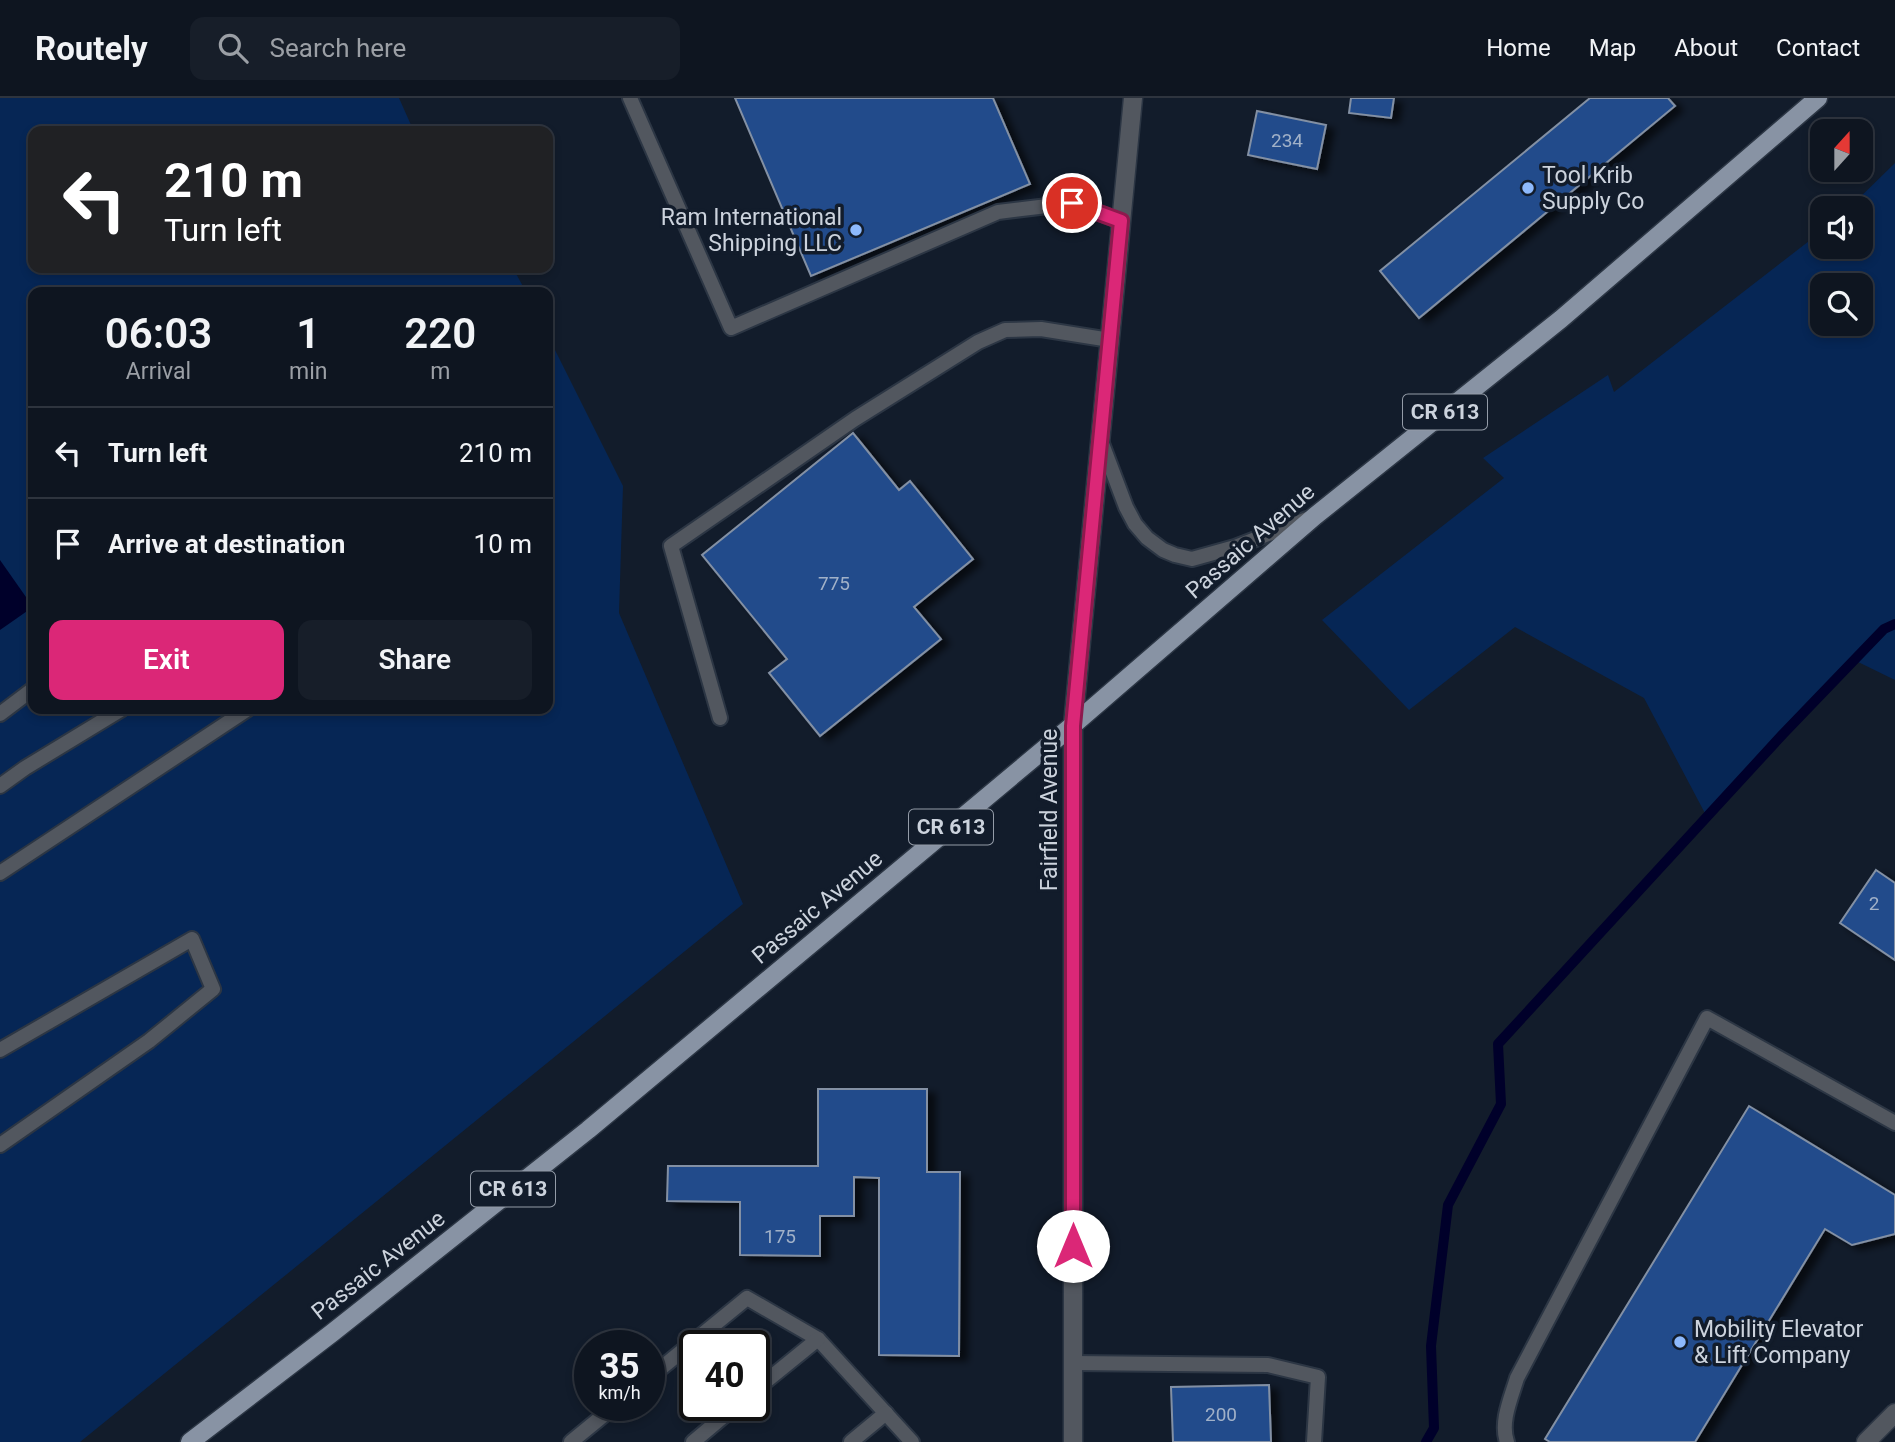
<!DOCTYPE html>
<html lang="en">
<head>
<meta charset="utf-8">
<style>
	:root { --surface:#0e1520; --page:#171e29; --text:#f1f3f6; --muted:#9b9fa5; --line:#2e343e; --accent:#db2777 }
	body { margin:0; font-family:Roboto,sans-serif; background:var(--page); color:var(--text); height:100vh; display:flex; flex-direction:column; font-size:26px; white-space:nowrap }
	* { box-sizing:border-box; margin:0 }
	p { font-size:23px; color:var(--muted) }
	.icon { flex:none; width:38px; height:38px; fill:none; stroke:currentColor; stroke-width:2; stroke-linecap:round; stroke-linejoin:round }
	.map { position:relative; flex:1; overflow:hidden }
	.drawer { position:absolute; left:28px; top:189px; width:525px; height:427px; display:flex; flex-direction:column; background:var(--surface); border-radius:14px; box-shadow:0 4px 10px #0003,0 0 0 2px var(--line) }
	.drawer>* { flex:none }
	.hud { position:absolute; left:28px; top:28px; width:525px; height:147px; border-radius:14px; box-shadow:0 4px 10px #0003,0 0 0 2px var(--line); background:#202124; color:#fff; overflow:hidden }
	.needle { width:46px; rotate:21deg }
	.fabs { position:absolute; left:1810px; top:21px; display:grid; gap:14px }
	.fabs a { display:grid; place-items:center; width:63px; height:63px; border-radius:14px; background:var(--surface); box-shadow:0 4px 10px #0003,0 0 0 2px var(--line); font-size:35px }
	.speed { position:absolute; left:574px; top:1232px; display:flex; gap:14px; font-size:35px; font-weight:700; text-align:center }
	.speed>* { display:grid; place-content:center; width:91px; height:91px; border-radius:50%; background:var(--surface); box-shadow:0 4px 10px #0003,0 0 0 2px var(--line); line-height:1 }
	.speed small { font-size:18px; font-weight:400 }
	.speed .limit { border:4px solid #111; border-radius:10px; background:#fff; color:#111 }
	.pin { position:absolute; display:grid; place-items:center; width:60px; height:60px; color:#fff; margin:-30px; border:4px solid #fff; border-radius:50%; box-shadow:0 2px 7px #0007 }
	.me { position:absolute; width:77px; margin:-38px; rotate:0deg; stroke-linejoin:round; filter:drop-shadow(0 0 5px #0008) }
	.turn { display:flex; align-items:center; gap:24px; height:147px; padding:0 21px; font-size:32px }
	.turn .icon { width:91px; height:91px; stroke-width:2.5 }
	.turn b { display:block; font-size:49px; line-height:60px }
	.eta { display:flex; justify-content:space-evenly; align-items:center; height:119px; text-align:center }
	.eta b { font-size:42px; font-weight:600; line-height:49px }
	.action { display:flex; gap:14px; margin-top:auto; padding:14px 21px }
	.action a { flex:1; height:80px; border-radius:14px; background:var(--accent); color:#fff; font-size:28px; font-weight:600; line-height:80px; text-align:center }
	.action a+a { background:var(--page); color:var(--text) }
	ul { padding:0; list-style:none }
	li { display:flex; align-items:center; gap:21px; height:91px; padding:0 21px; border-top:2px solid var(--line) }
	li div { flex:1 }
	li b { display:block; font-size:26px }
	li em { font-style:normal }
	header { display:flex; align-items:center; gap:42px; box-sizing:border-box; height:98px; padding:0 35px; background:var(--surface); border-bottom:2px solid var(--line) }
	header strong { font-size:33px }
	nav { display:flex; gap:38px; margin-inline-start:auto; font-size:24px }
	.search { width:490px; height:63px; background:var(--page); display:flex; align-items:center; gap:18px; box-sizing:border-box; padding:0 24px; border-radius:14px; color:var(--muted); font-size:26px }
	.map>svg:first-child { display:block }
	.green { fill:#062655; fill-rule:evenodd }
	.water { fill:#00002a }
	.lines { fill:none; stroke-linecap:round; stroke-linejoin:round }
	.stream { stroke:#00002a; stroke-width:10 }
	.building { fill:#204b8b; stroke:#8390a4; stroke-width:2; filter:url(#shadow) }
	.service-casing { stroke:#2c3644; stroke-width:18 }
	.minor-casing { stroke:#2c3644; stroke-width:21 }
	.tertiary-casing { stroke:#2c3644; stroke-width:21 }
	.primary-casing { stroke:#2c3644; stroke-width:21 }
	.service { stroke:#52575f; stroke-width:14 }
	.minor { stroke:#52575f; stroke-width:18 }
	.tertiary { stroke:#52575f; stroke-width:18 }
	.primary { stroke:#8893a4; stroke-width:18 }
	.route-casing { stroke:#8e194d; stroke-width:18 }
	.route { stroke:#db2777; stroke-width:12 }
	.poi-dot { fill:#8db9fc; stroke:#121c2b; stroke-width:2.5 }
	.labels { text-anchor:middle; stroke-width:7; stroke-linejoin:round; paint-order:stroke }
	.number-label { font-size:19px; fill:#a1b1c8 }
	.shield { fill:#121c2b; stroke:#949ca8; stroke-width:2 }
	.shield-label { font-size:21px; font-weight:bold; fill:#ccd3dd }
	.poi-label { font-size:23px; fill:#ccd3dd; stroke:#121c2b; text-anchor:start }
	.street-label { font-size:23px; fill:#ccd3dd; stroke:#121c2b }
</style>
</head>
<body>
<header>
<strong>Routely</strong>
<div class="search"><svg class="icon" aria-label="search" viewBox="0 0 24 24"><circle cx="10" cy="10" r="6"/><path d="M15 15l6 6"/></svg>Search here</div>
<nav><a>Home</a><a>Map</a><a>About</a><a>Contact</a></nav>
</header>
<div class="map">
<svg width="1895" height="1344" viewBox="0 0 1895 1344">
	<defs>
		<filter id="shadow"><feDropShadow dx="8" dy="4.5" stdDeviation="3.5" flood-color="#0009"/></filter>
	</defs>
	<rect width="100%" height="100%" fill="#121c2b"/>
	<g class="green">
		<polygon points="0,0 399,0 411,27 443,30 445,33 33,33 33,170 513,170 526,194 33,194 33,611 548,611 548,238 623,388 619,515 743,806 80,1344 0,1344"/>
		<path d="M 1895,65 L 1895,582 L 1854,562 L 1707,719 L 1644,600 L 1515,529 L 1409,612 L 1322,522 L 1504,380 L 1483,360 L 1608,277 L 1614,294 L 1822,133 L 1822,149 L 1860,149 L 1860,110 L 1849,110 ZM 1860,187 L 1860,226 L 1822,226 L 1822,187 Z"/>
	</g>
	<polygon class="water" points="0,462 33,509 0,532"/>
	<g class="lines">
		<polyline class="stream" points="1426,1344 1434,1330 1431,1248 1448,1107 1501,1006 1498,946 1783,636 1884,531 1895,526"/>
	</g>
	<g class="building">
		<polygon points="735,0 993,0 1030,86 811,178"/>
		<polygon points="1351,0 1394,0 1391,20 1349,15"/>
		<polygon points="1590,0 1668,0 1675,8 1419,220 1380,173"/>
		<polygon points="1257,13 1326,27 1317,71 1248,57"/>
		<polygon points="853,335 899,392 910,383 973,461 914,509 941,541 820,638 769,575 787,561 702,457"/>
		<polygon points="1876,772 1895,785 1895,862 1840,825"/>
		<polygon points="818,991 927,991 927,1074 960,1074 959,1258 879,1257 879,1080 854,1079 854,1118 820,1118 820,1158 740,1157 740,1104 667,1103 668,1068 818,1068"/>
		<polygon points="1749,1008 1895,1097 1895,1136 1852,1147 1825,1131 1695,1344 1550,1344 1545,1341"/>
		<polygon points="1269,1287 1271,1344 1173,1344 1171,1289"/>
	</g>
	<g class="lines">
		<defs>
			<g id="service">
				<polyline points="630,0 731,230 998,114 1072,105 1121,123"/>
				<polyline points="1101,343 1126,409 1135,426 1147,440 1163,452 1175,457 1192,461 1235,449 1307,421"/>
				<polyline points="0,616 33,591"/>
				<polyline points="720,620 671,448 855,321 978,244 1005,232 1041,231 1110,242"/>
				<polyline points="0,688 25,670 122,611"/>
				<polyline points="0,775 248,611"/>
				<polyline points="0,952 192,841 213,891 149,943 0,1047"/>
				<polyline points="1073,1265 1268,1267 1318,1279 1314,1344"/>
				<polyline points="649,1280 747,1200 818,1241 912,1344"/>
				<polyline points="754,1293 818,1241"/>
				<polyline points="571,1344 616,1307"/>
				<polyline points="693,1344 737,1307"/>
				<polyline points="851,1344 886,1315"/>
				<path d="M 1507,1344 C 1500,1324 1511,1300 1517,1280 L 1707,920 L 1895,1025"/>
			</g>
			<g id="minor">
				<polyline points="1073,627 1133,0"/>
				<polyline points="1866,1344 1895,1315"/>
			</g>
			<polyline id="tertiary" points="1073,627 1073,1344"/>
			<polyline id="primary" points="190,1344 332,1235 588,1032 1073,627 1315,418 1561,221 1818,0"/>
		</defs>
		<use href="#service" class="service-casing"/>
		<use href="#minor" class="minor-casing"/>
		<use href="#tertiary" class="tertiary-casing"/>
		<use href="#primary" class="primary-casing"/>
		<use href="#service" class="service"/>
		<use href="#minor" class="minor"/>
		<use href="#tertiary" class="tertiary"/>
		<use href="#primary" class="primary"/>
	</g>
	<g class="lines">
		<defs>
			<polyline id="route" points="1072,105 1121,123 1073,628 1073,1148"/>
		</defs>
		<use href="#route" class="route-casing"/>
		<use href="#route" class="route"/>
	</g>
	<g class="poi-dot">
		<circle cx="1528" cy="90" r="7"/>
		<circle cx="856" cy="132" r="7"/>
		<circle cx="1680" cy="1244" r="7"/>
	</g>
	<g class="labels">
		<g class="number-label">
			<text x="1287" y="49">234</text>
			<text x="834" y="492">775</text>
			<text x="1874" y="812">2</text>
			<text x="780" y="1145">175</text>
			<text x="1221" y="1323">200</text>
		</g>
		<g class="shield">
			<rect x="1403" y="296.5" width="84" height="35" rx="5"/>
			<rect x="909" y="711.5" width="84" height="35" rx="5"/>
			<rect x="471" y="1073.5" width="84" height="35" rx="5"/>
		</g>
		<g class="shield-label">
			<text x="1445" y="321">CR 613</text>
			<text x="951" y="736">CR 613</text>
			<text x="513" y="1098">CR 613</text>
		</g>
		<g class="poi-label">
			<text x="1542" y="85">Tool Krib<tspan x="1542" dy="26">Supply Co</tspan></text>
			<text x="842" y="127" text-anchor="end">Ram International<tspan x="842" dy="26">Shipping LLC</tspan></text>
			<text x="1694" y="1239">Mobility Elevator<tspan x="1694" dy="26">&amp; Lift Company</tspan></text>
		</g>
		<g class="street-label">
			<text transform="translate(1250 443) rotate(-41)" y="8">Passaic Avenue</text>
			<text transform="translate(1049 712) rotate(-90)" y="8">Fairfield Avenue</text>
			<text transform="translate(817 809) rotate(-40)" y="8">Passaic Avenue</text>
			<text transform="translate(378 1167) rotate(-38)" y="8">Passaic Avenue</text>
		</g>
	</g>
</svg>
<div class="fabs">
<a><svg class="needle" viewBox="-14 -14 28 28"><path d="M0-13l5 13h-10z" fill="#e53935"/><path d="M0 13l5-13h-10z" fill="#9b9fa5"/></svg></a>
<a><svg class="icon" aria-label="sound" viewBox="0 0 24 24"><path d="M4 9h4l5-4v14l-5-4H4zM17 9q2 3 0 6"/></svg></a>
<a><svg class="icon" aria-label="search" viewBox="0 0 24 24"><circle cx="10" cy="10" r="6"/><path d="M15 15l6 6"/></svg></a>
</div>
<div class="speed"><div>35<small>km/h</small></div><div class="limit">40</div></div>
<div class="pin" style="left:1072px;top:105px;background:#d93025"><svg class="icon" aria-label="arrive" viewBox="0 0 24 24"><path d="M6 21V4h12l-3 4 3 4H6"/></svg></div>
<svg class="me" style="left:1073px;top:1148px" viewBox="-20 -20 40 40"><circle r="19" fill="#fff"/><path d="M0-13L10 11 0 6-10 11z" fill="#db2777"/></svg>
<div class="hud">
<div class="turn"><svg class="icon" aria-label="left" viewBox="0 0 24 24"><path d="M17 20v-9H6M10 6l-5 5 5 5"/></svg><div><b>210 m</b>Turn left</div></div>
</div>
<section class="drawer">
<div class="eta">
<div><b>06:03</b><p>Arrival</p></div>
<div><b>1</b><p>min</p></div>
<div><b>220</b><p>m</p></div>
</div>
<ul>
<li><svg class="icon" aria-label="left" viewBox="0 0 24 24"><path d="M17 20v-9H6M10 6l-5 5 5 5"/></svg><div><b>Turn left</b></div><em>210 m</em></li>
<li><svg class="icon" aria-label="arrive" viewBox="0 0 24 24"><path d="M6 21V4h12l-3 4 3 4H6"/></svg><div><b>Arrive at destination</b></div><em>10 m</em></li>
</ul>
<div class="action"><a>Exit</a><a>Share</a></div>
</section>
</div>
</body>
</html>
